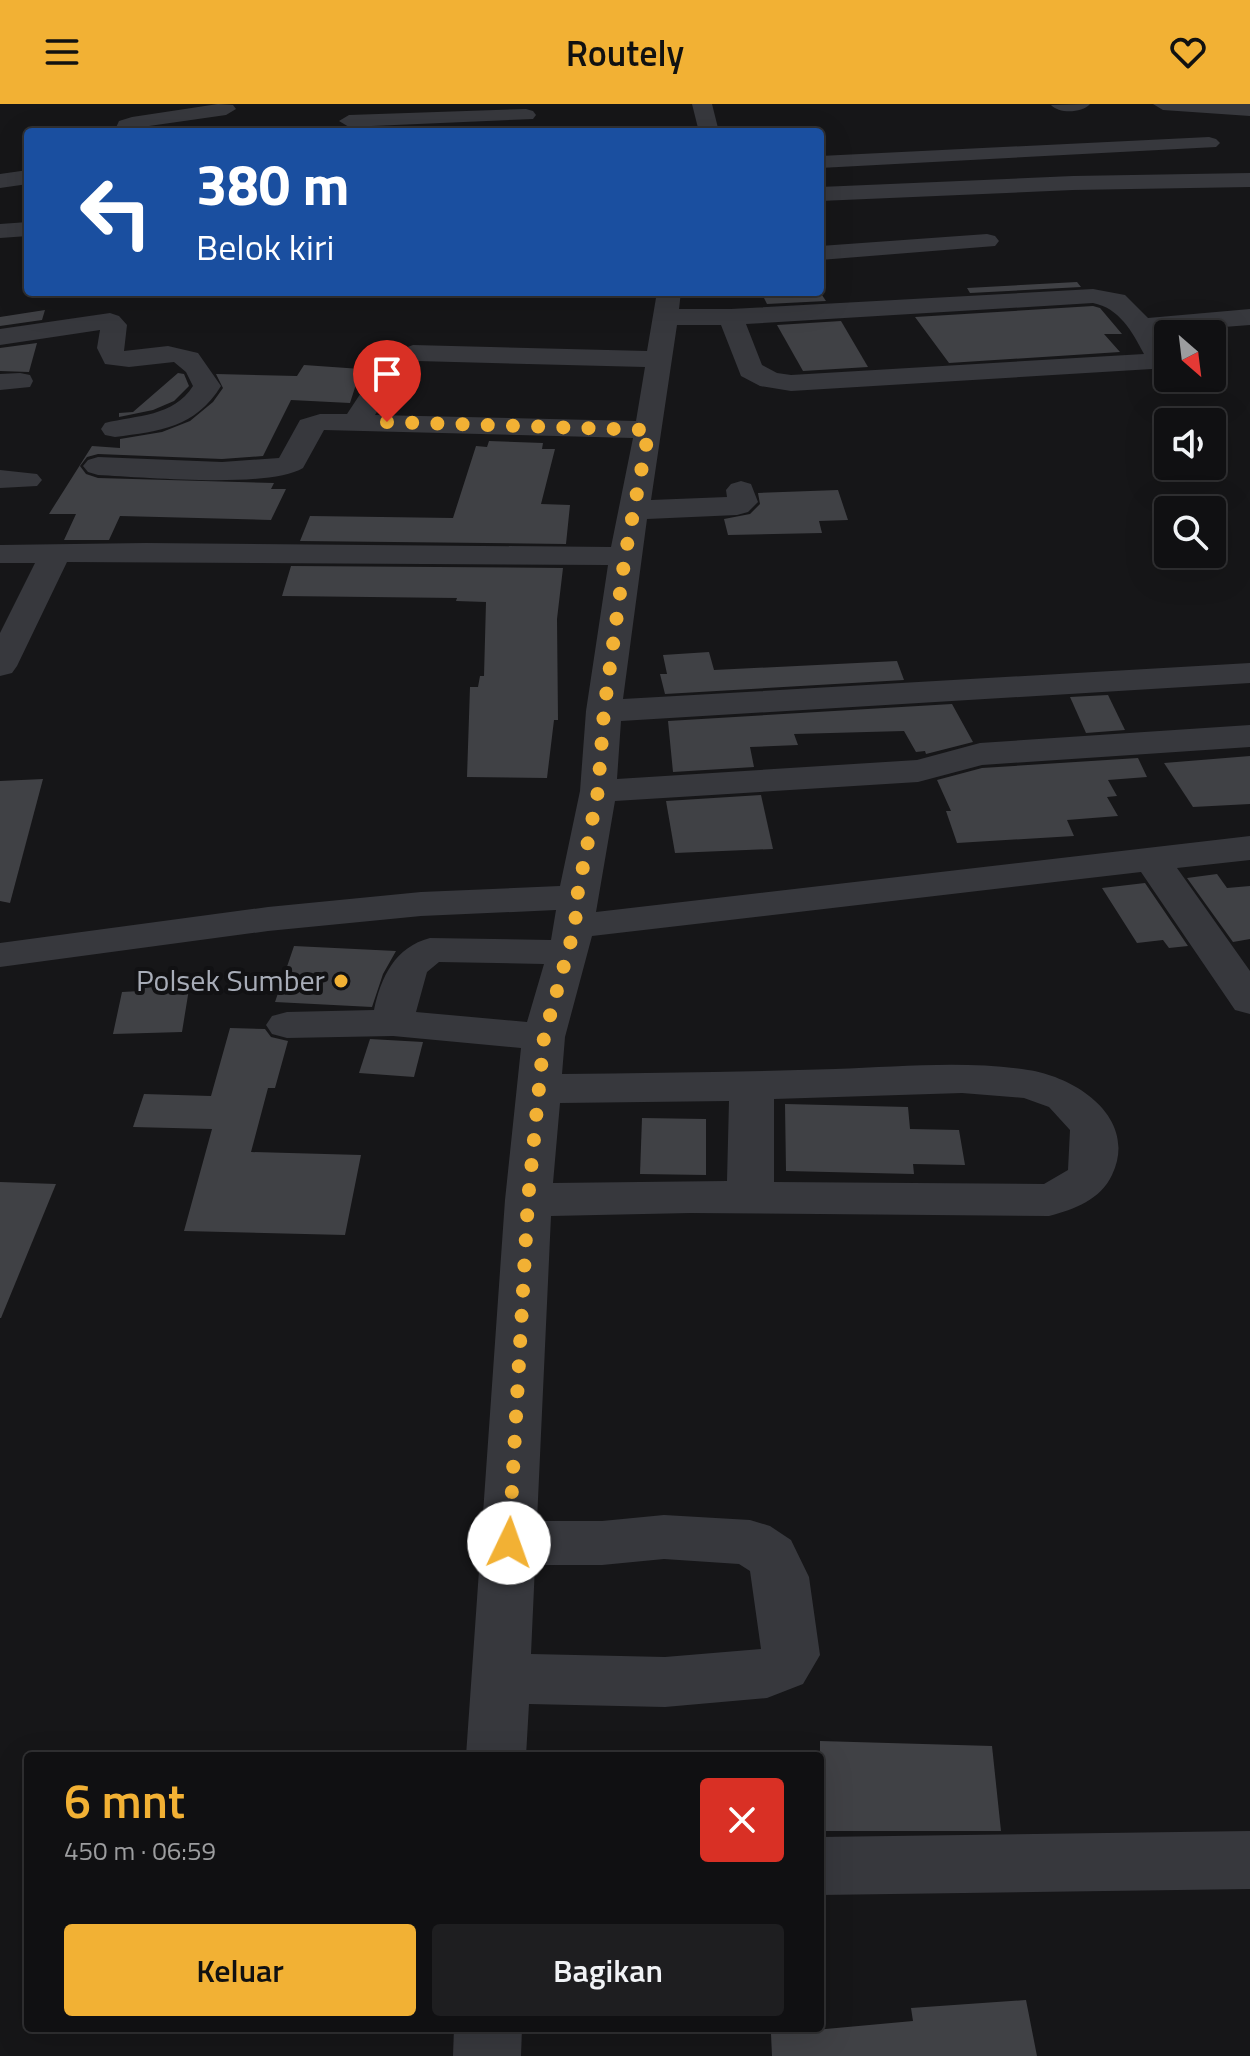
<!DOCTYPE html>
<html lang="id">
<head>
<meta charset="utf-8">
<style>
	:root { --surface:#101012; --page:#1e1e20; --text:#f1f3f6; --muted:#9c9d9f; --line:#303032; --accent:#f2b134 }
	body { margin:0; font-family:"Titillium Web",sans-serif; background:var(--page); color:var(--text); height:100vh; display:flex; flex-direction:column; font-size:30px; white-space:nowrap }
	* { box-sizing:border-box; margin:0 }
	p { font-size:26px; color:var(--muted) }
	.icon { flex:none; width:44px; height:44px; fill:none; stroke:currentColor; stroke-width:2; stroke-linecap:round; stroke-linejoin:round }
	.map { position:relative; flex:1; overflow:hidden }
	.sheet { position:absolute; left:24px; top:1648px; width:800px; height:280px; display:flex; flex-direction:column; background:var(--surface); border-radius:8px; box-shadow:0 8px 32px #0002,0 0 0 2px var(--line) }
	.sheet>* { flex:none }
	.banner { position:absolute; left:24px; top:24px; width:800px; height:168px; border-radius:8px; box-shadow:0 8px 32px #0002,0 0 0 2px var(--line); background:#1a4fa0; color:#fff; overflow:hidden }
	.needle { width:52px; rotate:152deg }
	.controls { position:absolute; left:1154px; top:216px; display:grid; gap:16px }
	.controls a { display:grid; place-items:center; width:72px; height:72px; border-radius:8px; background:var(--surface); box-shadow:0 8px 32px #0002,0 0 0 2px var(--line); font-size:40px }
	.pin { position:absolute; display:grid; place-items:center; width:68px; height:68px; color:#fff; margin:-82px -34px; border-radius:50% 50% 50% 0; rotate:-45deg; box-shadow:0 0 8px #0007 }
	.pin .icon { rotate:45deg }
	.me { position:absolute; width:88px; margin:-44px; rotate:3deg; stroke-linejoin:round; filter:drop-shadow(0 0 6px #0008) }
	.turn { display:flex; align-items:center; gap:28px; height:168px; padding:0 40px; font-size:36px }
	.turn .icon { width:104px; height:104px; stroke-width:2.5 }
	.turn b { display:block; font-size:56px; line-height:68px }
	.round { display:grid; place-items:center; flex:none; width:84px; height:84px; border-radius:8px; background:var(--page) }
	.headline { display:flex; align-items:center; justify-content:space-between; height:136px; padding:0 40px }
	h1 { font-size:48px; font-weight:600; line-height:60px; color:var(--accent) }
	.primary-button { display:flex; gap:16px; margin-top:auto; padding:16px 40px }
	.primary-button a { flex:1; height:92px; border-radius:8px; background:var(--accent); color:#111; font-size:32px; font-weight:600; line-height:92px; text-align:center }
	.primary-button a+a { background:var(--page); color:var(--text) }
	header { display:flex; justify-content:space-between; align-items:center; height:104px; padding:0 40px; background:var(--accent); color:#111; font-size:36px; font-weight:600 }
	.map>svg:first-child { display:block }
	.building { fill:#404145 }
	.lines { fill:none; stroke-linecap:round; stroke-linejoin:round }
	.minor { fill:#37383d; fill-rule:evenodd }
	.route { stroke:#f2b134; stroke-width:14; stroke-dasharray:0 25.2 }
	.poi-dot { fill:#f2b134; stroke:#111113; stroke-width:3 }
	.labels { text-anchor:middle; stroke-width:8; stroke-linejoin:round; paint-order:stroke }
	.poi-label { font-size:30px; fill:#a8adb8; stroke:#111113; text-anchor:end }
</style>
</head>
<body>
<header><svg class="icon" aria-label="menu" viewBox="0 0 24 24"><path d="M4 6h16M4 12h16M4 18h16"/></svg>Routely<svg class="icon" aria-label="heart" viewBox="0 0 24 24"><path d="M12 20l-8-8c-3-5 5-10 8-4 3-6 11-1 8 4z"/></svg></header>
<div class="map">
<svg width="1250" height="1952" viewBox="0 0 1250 1952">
	<rect width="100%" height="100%" fill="#161618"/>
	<g class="building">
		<polygon points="1077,178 1081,183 970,189 967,184"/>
		<polygon points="761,188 820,188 826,197 767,200"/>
		<polygon points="1093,202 1100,204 1122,230 1104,230 1120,248 949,259 915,213"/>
		<polygon points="45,206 42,216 0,222 0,213"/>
		<polygon points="841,217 868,263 803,267 777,221"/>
		<polygon points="37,239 29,268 0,267 0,244"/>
		<polygon points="304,261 361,265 350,299 291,296 263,352 222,355 98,350 87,353 80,362 86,370 98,374 274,379 271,385 286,385 271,416 120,412 109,436 64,436 76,410 49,410 92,342 120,344 120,335 162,328 190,317 213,298 223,284 216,270 297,272"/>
		<polygon points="178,269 184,270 189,282 174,297 153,306 119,313 119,309 133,308"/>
		<polygon points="489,337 543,339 542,345 555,345 541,400 570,401 566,440 300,437 310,412 453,414 476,342 487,343"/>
		<polygon points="838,386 848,416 819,417 822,429 728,431 724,415 750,410 760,400 758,389"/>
		<polygon points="291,462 563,464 557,515 558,616 554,616 547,674 467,673 470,583 478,583 480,572 484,572 486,498 456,497 457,494 282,492"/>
		<polygon points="709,548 714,566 897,557 904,576 665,590 660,570 667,570 663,551"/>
		<polygon points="1108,591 1125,626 1086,629 1070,593"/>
		<polygon points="952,600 973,638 926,650 925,647 916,648 904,627 794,630 798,641 750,643 754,663 673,668 668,617"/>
		<polygon points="1250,652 1250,700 1193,703 1164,659"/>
		<polygon points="1138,654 1147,673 1108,676 1117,692 1107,693 1118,712 1067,716 1074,732 957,739 946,707 951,707 937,676 982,664"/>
		<polygon points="43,675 10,799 0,797 0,677"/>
		<polygon points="761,691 773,745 675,749 666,697"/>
		<polygon points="1217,770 1227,784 1250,782 1250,835 1233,838 1187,774"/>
		<polygon points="1145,779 1188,842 1169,844 1163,836 1137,839 1102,784"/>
		<polygon points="294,842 396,847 383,870 372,903 275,898"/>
		<polygon points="172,876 171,886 189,885 182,928 113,930 122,888 140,887 142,877"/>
		<polygon points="230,924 265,925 271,933 288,937 275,984 268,984 251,1048 361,1051 345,1131 184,1127 212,1025 133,1023 144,990 211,992"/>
		<polygon points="370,935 423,938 414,973 359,969"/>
		<polygon points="785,1000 908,1003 910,1025 959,1026 965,1061 913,1060 914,1070 786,1067"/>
		<polygon points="642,1014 706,1015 706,1071 640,1070"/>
		<polygon points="0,1078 56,1080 1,1214 0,1214"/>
		<polygon points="820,1637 992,1642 1001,1727 820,1727"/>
		<polygon points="1026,1896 1037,1952 772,1952 771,1930 913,1917 911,1904"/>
	</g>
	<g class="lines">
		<g class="minor">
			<polygon points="218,0 233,1 236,5 226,11 142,23 134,28 114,28 119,17 132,13"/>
			<polygon points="692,0 712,0 719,28 699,28"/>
			<path d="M 1090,0 C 1082,9 1059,10 1051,1 Z"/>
			<polygon points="1153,0 1250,0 1250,12 1163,6"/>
			<polygon points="526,5 533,7 536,11 533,15 349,23 339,17 349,11"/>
			<polygon points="1209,33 1216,35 1220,39 1216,43 820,64 820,52"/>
			<polygon points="28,66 28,80 0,84 0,70"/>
			<polygon points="1250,69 1250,83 1073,86 820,97 820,83 1073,72"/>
			<polygon points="28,118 28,132 0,134 0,120"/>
			<polygon points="987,130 995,132 999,137 995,142 820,156 820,142"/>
			<path d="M 1093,185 L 1125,191 L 1148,214 L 1250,205 L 1250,221 L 1158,228 L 1168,246 L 1168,257 L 1152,265 L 791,287 L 760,282 L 741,272 L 721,221 L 677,221 L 651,396 L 727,393 L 726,386 L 731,380 L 741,377 L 751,380 L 758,398 L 748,408 L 737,411 L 647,415 L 623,595 L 1250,559 L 1250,579 L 621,617 L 617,675 L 917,656 L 980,639 L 1250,621 L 1250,643 L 982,661 L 918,678 L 615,697 L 596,808 L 1250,732 L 1250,756 L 1177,764 L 1250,867 L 1250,910 L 1235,906 L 1141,768 L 592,832 L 565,933 L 562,970 C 653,969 744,968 835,965 C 898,963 964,956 1028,966 C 1076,973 1139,1014 1112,1071 C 1100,1096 1075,1105 1049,1112 L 690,1109 L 551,1112 L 537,1417 L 602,1417 L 664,1411 L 750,1416 L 770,1422 L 791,1436 L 809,1473 L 820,1551 L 803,1580 L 767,1594 L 665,1603 L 529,1600 L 526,1652 L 466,1652 L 505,1096 L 521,944 L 393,932 L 287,934 L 272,930 L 266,921 L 272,912 L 287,908 L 374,906 C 381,873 395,843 430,834 L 551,836 L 556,806 L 421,812 L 268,827 L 0,863 L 0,839 L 268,803 L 421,788 L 560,782 L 580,687 L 586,607 L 608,461 L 67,458 L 17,562 L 12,569 L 0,572 L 0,529 L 35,459 L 0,459 L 0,441 L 146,439 L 611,443 L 633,334 L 324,326 L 303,364 C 268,385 143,373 98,371 L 88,368 L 83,362 L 88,356 L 98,353 L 222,358 L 279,354 L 300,316 L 320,310 L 347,310 L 386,251 L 413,241 L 647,247 L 657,188 L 681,188 L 679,205 L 731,205 ZM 1093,199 C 1119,204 1132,227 1144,250 L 791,271 L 777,269 L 762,261 L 746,220 ZM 417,257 L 645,263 L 636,317 L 375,311 L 405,262 ZM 439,858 L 544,860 L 527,918 L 416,908 L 427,868 ZM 962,989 L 1024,994 L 1049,1003 L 1070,1026 L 1068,1066 L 1044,1080 L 774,1078 L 774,995 ZM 729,997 L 727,1077 L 553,1079 L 560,999 ZM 664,1455 L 739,1460 L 750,1467 L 761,1545 L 665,1553 L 531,1550 L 535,1461 L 602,1461 Z"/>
			<path d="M 110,209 L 119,212 L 127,221 L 124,247 L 168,242 L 198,249 L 221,282 C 195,324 160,327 115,333 L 105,331 L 101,325 L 105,319 C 137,311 173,313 193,282 L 186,268 L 174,258 L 129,263 L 105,260 L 97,244 L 100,226 L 0,241 L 0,225 Z"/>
			<polygon points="20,269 30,271 33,277 30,283 0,286 0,270"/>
			<polygon points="0,366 37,370 42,376 37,382 0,384"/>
			<polygon points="1250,1727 1250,1785 820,1791 820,1733"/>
			<polygon points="454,1924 522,1924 521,1952 453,1952"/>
		</g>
	</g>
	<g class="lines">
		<polyline class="route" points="387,318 649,326 625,452 604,607 598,687 577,793 575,822 544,933 528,1096 509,1439"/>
	</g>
	<circle class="poi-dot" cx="341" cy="877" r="8"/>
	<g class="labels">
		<g class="poi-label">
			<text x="325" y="887">Polsek Sumber</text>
		</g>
	</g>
</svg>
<div class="controls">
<a><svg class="needle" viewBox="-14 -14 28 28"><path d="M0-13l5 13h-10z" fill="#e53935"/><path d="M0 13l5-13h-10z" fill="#9c9d9f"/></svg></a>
<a><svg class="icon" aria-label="sound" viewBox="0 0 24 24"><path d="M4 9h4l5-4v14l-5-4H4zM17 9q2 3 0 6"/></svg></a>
<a><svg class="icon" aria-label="search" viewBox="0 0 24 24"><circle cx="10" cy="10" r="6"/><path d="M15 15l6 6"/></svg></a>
</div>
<div class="pin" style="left:387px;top:318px;background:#d93025"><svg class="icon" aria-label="arrive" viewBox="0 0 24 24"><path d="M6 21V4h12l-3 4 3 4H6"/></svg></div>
<svg class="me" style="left:509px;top:1439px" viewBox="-20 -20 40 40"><circle r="19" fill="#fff"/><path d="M0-13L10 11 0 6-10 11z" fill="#f2b134"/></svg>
<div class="banner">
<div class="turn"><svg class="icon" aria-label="left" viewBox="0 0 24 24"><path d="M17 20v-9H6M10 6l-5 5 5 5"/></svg><div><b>380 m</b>Belok kiri</div></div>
</div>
<section class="sheet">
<div class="headline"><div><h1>6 mnt</h1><p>450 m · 06:59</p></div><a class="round" style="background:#d93025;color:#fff"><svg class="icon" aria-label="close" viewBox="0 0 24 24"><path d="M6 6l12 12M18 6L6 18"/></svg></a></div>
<div class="primary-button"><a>Keluar</a><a>Bagikan</a></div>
</section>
</div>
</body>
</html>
